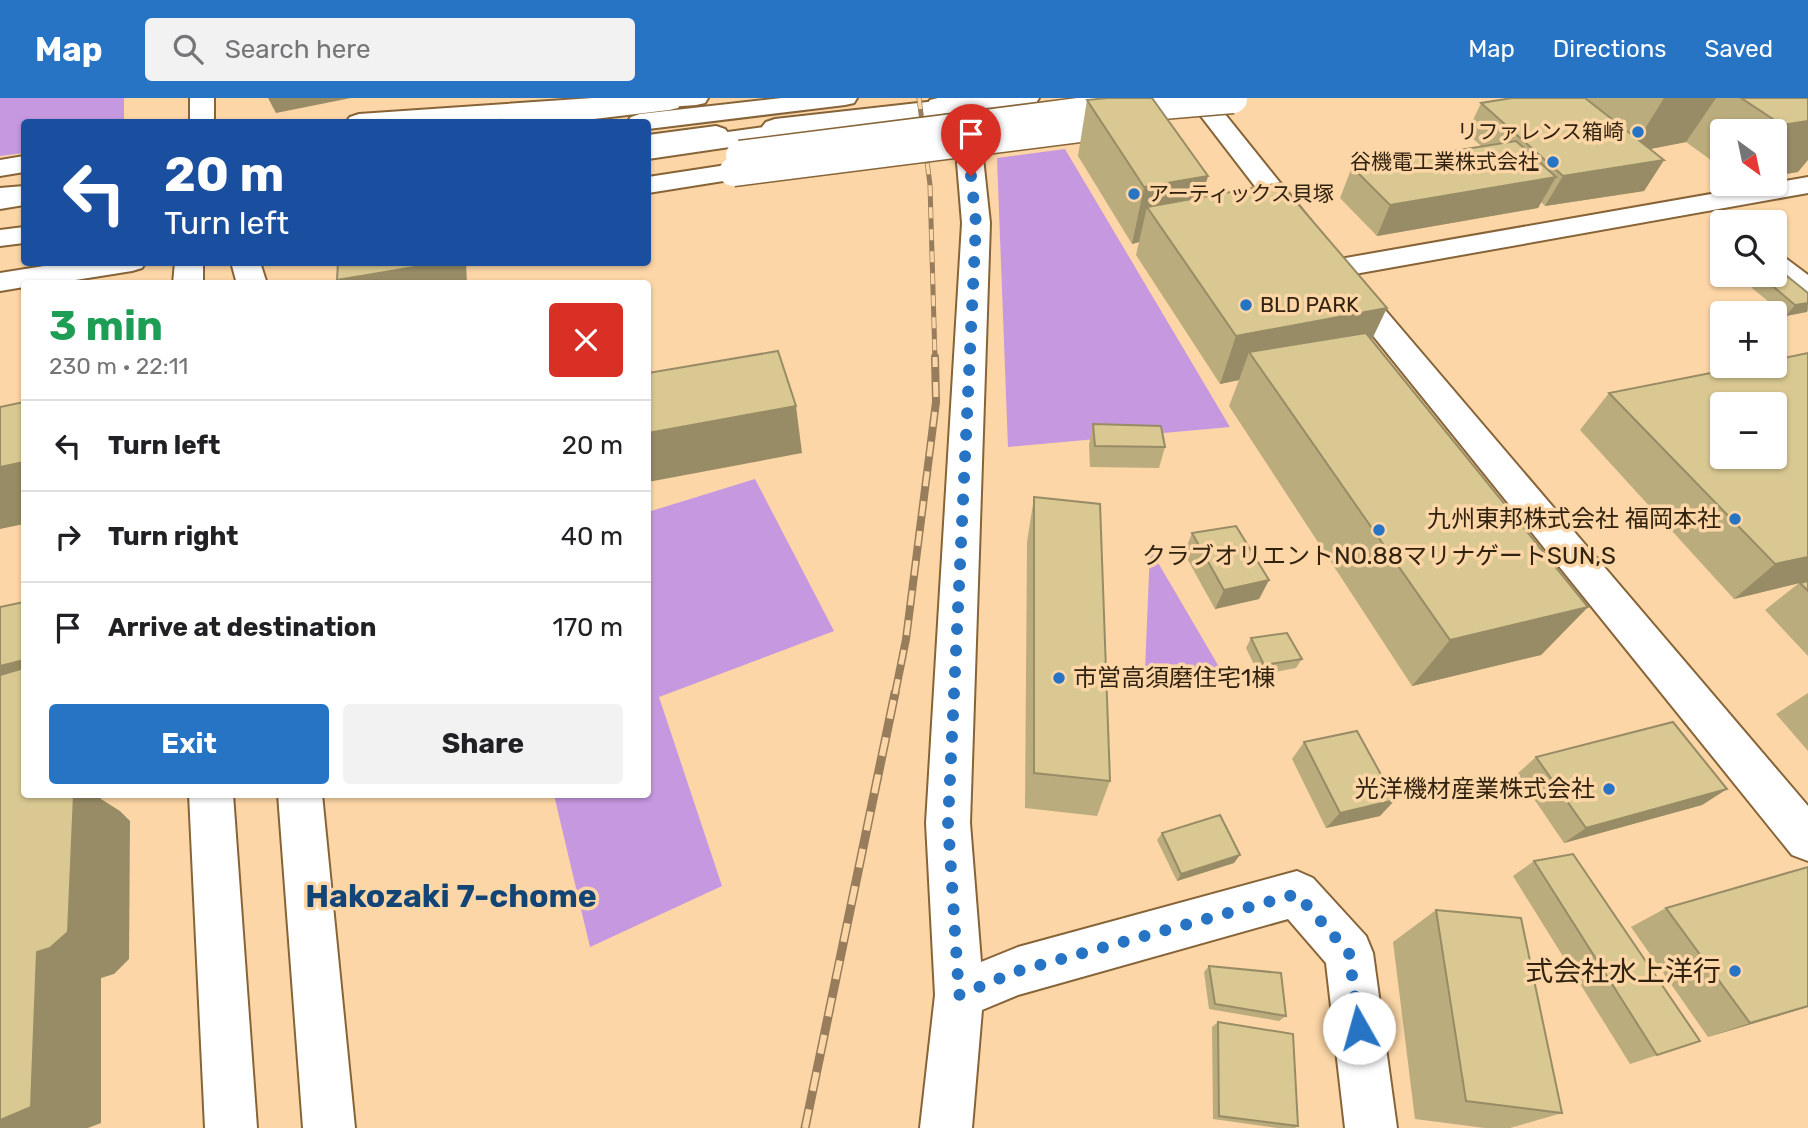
<!DOCTYPE html>
<html lang="en">
<head>
<meta charset="utf-8">
<style>
	:root { --surface:#fff; --page:#f2f2f2; --text:#202124; --muted:#757577; --line:#e0e0e0; --accent:#2774c4 }
	body { margin:0; font-family:Rubik,"Noto Sans JP",sans-serif; background:var(--page); color:var(--text); height:100vh; display:flex; flex-direction:column; font-size:26px; white-space:nowrap }
	* { box-sizing:border-box; margin:0 }
	p { font-size:23px; color:var(--muted) }
	.icon { flex:none; width:38px; height:38px; fill:none; stroke:currentColor; stroke-width:2; stroke-linecap:round; stroke-linejoin:round }
	.map { position:relative; flex:1; overflow:hidden }
	.side { position:absolute; left:21px; top:182px; width:630px; height:518px; display:flex; flex-direction:column; background:var(--surface); border-radius:7px; box-shadow:0 2px 5px #0004 }
	.side>* { flex:none }
	.top-card { position:absolute; left:21px; top:21px; width:630px; height:147px; border-radius:7px; box-shadow:0 2px 5px #0004; background:#1a4fa0; color:#fff; overflow:hidden }
	.needle { width:46px; rotate:147deg }
	.controls { position:absolute; left:1710px; top:21px; display:grid; gap:14px }
	.controls a { display:grid; place-items:center; width:77px; height:77px; border-radius:7px; background:var(--surface); box-shadow:0 2px 5px #0004; font-size:35px }
	.pin { position:absolute; display:grid; place-items:center; width:60px; height:60px; color:#fff; margin:-72px -30px; border-radius:50% 50% 50% 0; rotate:-45deg; box-shadow:0 0 7px #0007 }
	.pin .icon { rotate:45deg }
	.me { position:absolute; width:77px; margin:-38px; rotate:353deg; stroke-linejoin:round; filter:drop-shadow(0 0 5px #0008) }
	.turn { display:flex; align-items:center; gap:24px; height:147px; padding:0 28px; font-size:32px }
	.turn .icon { width:91px; height:91px; stroke-width:2.5 }
	.turn b { display:block; font-size:49px; line-height:60px }
	.round { display:grid; place-items:center; flex:none; width:74px; height:74px; border-radius:7px; background:var(--page) }
	.head { display:flex; align-items:center; justify-content:space-between; height:119px; padding:0 28px }
	h1 { font-size:42px; font-weight:700; line-height:52px; color:#1e9e55 }
	.action { display:flex; gap:14px; margin-top:auto; padding:14px 28px }
	.action a { flex:1; height:80px; border-radius:7px; background:var(--accent); color:#fff; font-size:28px; font-weight:700; line-height:80px; text-align:center }
	.action a+a { background:var(--page); color:var(--text) }
	ul { padding:0; list-style:none }
	li { display:flex; align-items:center; gap:21px; height:91px; padding:0 28px; border-top:2px solid var(--line) }
	li div { flex:1 }
	li b { display:block; font-size:26px }
	li em { font-style:normal }
	header { display:flex; align-items:center; gap:42px; box-sizing:border-box; height:98px; padding:0 35px; background:var(--accent); color:#fff }
	header strong { font-size:33px }
	nav { display:flex; gap:38px; margin-inline-start:auto; font-size:24px }
	.search { width:490px; height:63px; background:var(--page); display:flex; align-items:center; gap:18px; box-sizing:border-box; padding:0 24px; border-radius:7px; color:var(--muted); font-size:26px }
	.map>svg:first-child { display:block }
	.green { fill:#c598df }
	.lines { fill:none; stroke-linecap:round; stroke-linejoin:round }
	.minor-casing { stroke:#866438; stroke-width:4 }
	.highway-casing { stroke:#866438; stroke-width:4 }
	.minor { fill:#fff; fill-rule:evenodd }
	.highway { fill:#fff; fill-rule:evenodd }
	.rail-far2-casing { stroke:#977d5b; stroke-width:5 }
	.rail-far1-casing { stroke:#977d5b; stroke-width:8 }
	.rail-casing { stroke:#977d5b; stroke-width:9 }
	.rail-far2 { stroke:#fcd6a6; stroke-width:3.5; stroke-dasharray:11; stroke-linecap:butt }
	.rail-far1 { stroke:#fcd6a6; stroke-width:5; stroke-dasharray:15; stroke-linecap:butt }
	.rail { stroke:#fcd6a6; stroke-width:6; stroke-dasharray:19; stroke-linecap:butt }
	.minor-bridge-casing { stroke:#866438; stroke-width:31; stroke-linecap:butt }
	.highway-bridge-casing { stroke:#866438; stroke-width:31; stroke-linecap:butt }
	.minor-bridge { stroke:#fff; stroke-width:28 }
	.highway-bridge { stroke:#fff; stroke-width:28 }
	.wall { fill:#bbac7d }
	.shaded-wall { fill:#988c66 }
	.building { fill:#d9c891; stroke:#988c66; stroke-width:2; fill-rule:evenodd }
	.route { stroke:#2774c4; stroke-width:12; stroke-dasharray:0 21.6 }
	.poi-dot { fill:#2774c4; stroke:#fcd6a6; stroke-width:2.5 }
	.labels { text-anchor:middle; stroke-width:7; stroke-linejoin:round; paint-order:stroke }
	.far-poi-label { font-size:21px; fill:#312310; stroke:#fcd6a6; text-anchor:end }
	.poi-label { font-size:24px; fill:#312310; stroke:#fcd6a6; text-anchor:end }
	.near-poi-label { font-size:28px; fill:#312310; stroke:#fcd6a6; text-anchor:end }
	.near-neighbourhood-label { font-size:32px; font-weight:bold; fill:#134476; stroke:#fcd6a6 }
</style>
</head>
<body>
<header>
<strong>Map</strong>
<div class="search"><svg class="icon" aria-label="search" viewBox="0 0 24 24"><circle cx="10" cy="10" r="6"/><path d="M15 15l6 6"/></svg>Search here</div>
<nav><a>Map</a><a>Directions</a><a>Saved</a></nav>
</header>
<div class="map">
<svg width="1808" height="1030" viewBox="0 0 1808 1030">
	<rect width="100%" height="100%" fill="#fcd6a6"/>
	<g class="green">
		<polygon points="0,0 124,0 124,24 24,24 24,55 0,58"/>
		<polygon points="1065,51 1230,329 1008,349 997,60"/>
		<polygon points="755,381 834,533 659,599 722,788 590,849 554,697 648,696 648,414"/>
		<polygon points="1150,451 1225,579 1145,573"/>
	</g>
	<g class="lines">
		<defs>
			<g id="minor">
				<polygon points="593,0 708,0 705,5 696,7 457,24 346,24 350,19 359,16"/>
				<polygon points="963,0 1039,0 1036,5 978,13 990,125 970,725 981,864 1018,849 1297,773 1313,780 1366,838 1373,855 1397,1030 1345,1030 1326,865 1288,821 1018,897 982,912 972,1030 920,1030 935,897 926,725 962,125 953,16 775,37 766,34 762,29 766,24 775,21"/>
				<polygon points="1187,0 1212,0 1310,122 1314,128 1310,134 1300,136 1290,134"/>
				<polygon points="716,28 725,31 729,36 725,41 648,53 648,37"/>
				<polygon points="24,58 24,74 0,78 0,62"/>
				<polygon points="733,66 742,68 746,74 742,80 648,95 648,79"/>
				<polygon points="1808,79 1808,95 1349,177 1357,179 1808,708 1808,763 1792,757 1337,193 1332,186 1337,180 1324,177 1319,171 1324,165 1334,162"/>
				<polygon points="24,88 24,104 0,106 0,90"/>
				<polygon points="1774,156 1784,159 1808,177 1808,200 1798,198 1771,177 1774,177"/>
				<polygon points="69,164 146,164 142,170 132,173 50,186 24,186 24,189 0,193 0,175"/>
			</g>
			<g id="highway">
				<rect x="190" y="0" width="24" height="24"/>
				<polygon points="649,0 678,0 681,5 678,10 669,12 569,24 499,24 503,19 512,16"/>
				<polygon points="782,0 857,0 854,5 845,7 648,31 648,24 627,24 631,19 640,16"/>
				<polygon points="938,0 995,0 992,5 939,14 930,12 927,7 930,2"/>
				<polygon points="822,21 831,24 835,29 831,34 648,61 648,45"/>
				<polygon points="24,91 24,107 0,111 0,95"/>
				<polygon points="24,129 24,145 0,148 0,132"/>
				<polygon points="175,164 203,164 203,186 173,186"/>
				<polygon points="231,164 260,164 267,186 237,186"/>
				<polygon points="189,696 233,696 257,1030 205,1030"/>
				<polygon points="278,696 322,696 355,1030 303,1030"/>
			</g>
		</defs>
		<use href="#minor" class="minor-casing"/>
		<use href="#highway" class="highway-casing"/>
		<use href="#minor" class="minor"/>
		<use href="#highway" class="highway"/>
		<defs>
			<polyline id="rail-far2" points="919,0 930,87 935,261"/>
			<polyline id="rail-far1" points="895,596 906,541 936,304 935,259"/>
			<polyline id="rail" points="805,1030 895,595"/>
		</defs>
		<use href="#rail-far2" class="rail-far2-casing"/>
		<use href="#rail-far1" class="rail-far1-casing"/>
		<use href="#rail" class="rail-casing"/>
		<use href="#rail-far2" class="rail-far2"/>
		<use href="#rail-far1" class="rail-far1"/>
		<use href="#rail" class="rail"/>
		<defs>
			<polyline id="minor-bridge" points="733,74 1087,29 1133,20"/>
			<polyline id="highway-bridge" points="740,57 1079,14 1233,1"/>
		</defs>
		<use href="#minor-bridge" class="minor-bridge-casing"/>
		<use href="#highway-bridge" class="highway-bridge-casing"/>
		<use href="#minor-bridge" class="minor-bridge"/>
		<use href="#highway-bridge" class="highway-bridge"/>
	</g>
	<g class="wall">
		<polygon points="1512,0 1808,0 1798,74 1774,78 1774,33 1722,33 1722,70 1686,44 1650,51 1664,62 1644,93 1545,108 1541,104 1538,110 1377,138 1340,100 1352,69 1481,48 1467,35 1481,5"/>
		<polygon points="1087,2 1371,242 1588,509 1541,557 1412,588 1229,308 1239,282 1220,286 1136,157 1139,144 1132,146 1078,58"/>
		<polygon points="1761,178 1808,195 1808,213 1786,218 1752,190"/>
		<polygon points="1808,255 1808,558 1765,512 1799,485 1734,501 1580,332 1609,295"/>
		<polygon points="1093,326 1165,349 1159,370 1090,369 1089,347"/>
		<polygon points="1034,399 1110,683 1097,718 1025,710 1027,444"/>
		<polygon points="1192,435 1269,482 1259,501 1215,511 1184,455"/>
		<polygon points="1251,540 1302,561 1296,570 1259,577 1246,550"/>
		<polygon points="1808,595 1808,653 1776,616"/>
		<polygon points="1304,644 1380,718 1326,730 1292,661"/>
		<polygon points="1536,659 1727,691 1702,707 1564,745 1517,676"/>
		<polygon points="1162,735 1234,765 1177,783 1157,742"/>
		<polygon points="1534,763 1700,943 1630,966 1513,778"/>
		<polygon points="1666,810 1808,909 1708,939 1631,829"/>
		<polygon points="1436,812 1562,1015 1510,1030 1485,1030 1415,1021 1393,844"/>
		<polygon points="1209,868 1286,918 1279,923 1209,911 1204,874"/>
		<polygon points="1218,924 1298,1028 1295,1030 1278,1030 1213,1021 1212,929"/>
	</g>
	<g class="shaded-wall">
		<polygon points="268,0 351,0 276,15"/>
		<polygon points="1664,0 1716,0 1686,44 1630,55"/>
		<polygon points="1808,23 1808,62 1798,74 1774,78 1774,37 1782,27"/>
		<polygon points="1664,62 1644,93 1545,108 1563,78"/>
		<polygon points="1208,78 1193,134 1147,109 1139,144 1132,146 1144,89"/>
		<polygon points="1556,79 1538,110 1377,138 1390,107"/>
		<polygon points="445,164 466,164 467,186 339,186 337,182"/>
		<polygon points="1808,205 1807,214 1786,218 1795,207"/>
		<polygon points="1387,210 1364,258 1249,254 1239,282 1220,286 1236,238"/>
		<polygon points="796,308 802,355 648,384 648,335"/>
		<polygon points="24,364 24,426 0,431 0,369"/>
		<polygon points="1808,459 1808,483 1734,501 1775,466"/>
		<polygon points="1269,482 1259,501 1215,511 1224,492"/>
		<polygon points="1588,509 1541,557 1412,588 1450,542"/>
		<polygon points="24,562 24,587 0,610 0,568"/>
		<polygon points="1727,691 1702,707 1564,745 1586,730"/>
		<polygon points="62,696 101,696 101,701 120,713 130,723 129,861 114,876 101,880 101,1025 88,1030 0,1030 0,1022 37,854"/>
		<polygon points="1395,702 1380,718 1326,730 1340,715"/>
		<polygon points="1240,757 1234,765 1177,783 1181,776"/>
		<polygon points="1808,908 1808,909 1708,939 1750,925"/>
	</g>
	<g class="building">
		<polygon points="1107,0 1152,0 1208,78 1144,89 1087,2"/>
		<polygon points="1512,0 1585,0 1664,62 1563,78 1481,5"/>
		<polygon points="1741,0 1808,0 1808,23 1782,27"/>
		<polygon points="1516,43 1556,79 1390,107 1352,69"/>
		<polygon points="1280,85 1387,210 1236,238 1147,109"/>
		<polygon points="338,164 445,164 337,182"/>
		<polygon points="1782,174 1808,195 1808,205 1795,207 1761,178 1774,177"/>
		<polygon points="1366,235 1588,509 1450,542 1249,254"/>
		<polygon points="778,253 796,308 648,335 648,275"/>
		<path d="M 1808,255 L 1808,459 L 1775,466 L 1609,295 L 1746,268 L 1774,268 L 1774,262 ZM 1722,306 L 1774,306 L 1774,359 L 1722,359 Z"/>
		<polygon points="24,304 24,364 0,369 0,309"/>
		<polygon points="1093,326 1161,328 1165,349 1095,348"/>
		<polygon points="1034,399 1100,406 1110,683 1034,675"/>
		<polygon points="1236,428 1269,482 1224,492 1192,435"/>
		<polygon points="1808,483 1808,493 1800,485"/>
		<polygon points="24,504 24,562 0,568 0,509"/>
		<polygon points="1287,535 1302,561 1264,567 1251,540"/>
		<polygon points="24,570 24,696 74,696 68,834 50,850 37,854 31,1009 0,1022 0,577"/>
		<polygon points="1673,624 1727,691 1586,730 1536,659"/>
		<polygon points="1357,633 1395,702 1340,715 1304,644"/>
		<polygon points="1220,717 1240,757 1181,776 1162,735"/>
		<polygon points="1573,756 1700,943 1657,957 1534,763"/>
		<polygon points="1808,769 1808,908 1750,925 1666,810"/>
		<polygon points="1436,812 1521,820 1562,1015 1466,1003"/>
		<polygon points="1209,868 1281,875 1286,918 1215,906"/>
		<polygon points="1218,924 1293,936 1298,1028 1219,1018"/>
	</g>
	<g class="lines">
		<polyline class="route" points="971,78 976,125 948,724 959,897 1018,873 1297,796 1349,855 1359,930"/>
	</g>
	<g class="poi-dot">
		<circle cx="1638" cy="34" r="7"/>
		<circle cx="1553" cy="64" r="7"/>
		<circle cx="1134" cy="96" r="7"/>
		<circle cx="1246" cy="207" r="7"/>
		<circle cx="1735" cy="421" r="7"/>
		<circle cx="1379" cy="432" r="7"/>
		<circle cx="1059" cy="580" r="7"/>
		<circle cx="1609" cy="691" r="7"/>
		<circle cx="1735" cy="873" r="7"/>
	</g>
	<g class="labels">
		<g class="far-poi-label">
			<text x="1624" y="41">リファレンス箱崎</text>
			<text x="1539" y="71">谷機電工業株式会社</text>
			<text x="1148" y="103" text-anchor="start">アーティックス貝塚</text>
			<text x="1260" y="214" text-anchor="start">BLD PARK</text>
		</g>
		<g class="poi-label">
			<text x="1721" y="429">九州東邦株式会社 福岡本社</text>
			<text x="1379" y="466" text-anchor="middle">クラブオリエントNO.88マリナゲートSUN,S</text>
			<text x="1073" y="588" text-anchor="start">市営高須磨住宅1棟</text>
			<text x="1595" y="699">光洋機材産業株式会社</text>
		</g>
		<g class="near-poi-label">
			<text x="1721" y="883">式会社水上洋行</text>
		</g>
		<g class="near-neighbourhood-label">
			<text x="451" y="809">Hakozaki 7-chome</text>
		</g>
	</g>
</svg>
<div class="controls">
<a><svg class="needle" viewBox="-14 -14 28 28"><path d="M0-13l5 13h-10z" fill="#e53935"/><path d="M0 13l5-13h-10z" fill="#757577"/></svg></a>
<a><svg class="icon" aria-label="search" viewBox="0 0 24 24"><circle cx="10" cy="10" r="6"/><path d="M15 15l6 6"/></svg></a>
<a>+</a>
<a>−</a>
</div>
<div class="pin" style="left:971px;top:78px;background:#d93025"><svg class="icon" aria-label="arrive" viewBox="0 0 24 24"><path d="M6 21V4h12l-3 4 3 4H6"/></svg></div>
<svg class="me" style="left:1359px;top:930px" viewBox="-20 -20 40 40"><circle r="19" fill="#fff"/><path d="M0-13L10 11 0 6-10 11z" fill="#2774c4"/></svg>
<div class="top-card">
<div class="turn"><svg class="icon" aria-label="left" viewBox="0 0 24 24"><path d="M17 20v-9H6M10 6l-5 5 5 5"/></svg><div><b>20 m</b>Turn left</div></div>
</div>
<section class="side">
<div class="head"><div><h1>3 min</h1><p>230 m · 22:11</p></div><a class="round" style="background:#d93025;color:#fff"><svg class="icon" aria-label="close" viewBox="0 0 24 24"><path d="M6 6l12 12M18 6L6 18"/></svg></a></div>
<ul>
<li><svg class="icon" aria-label="left" viewBox="0 0 24 24"><path d="M17 20v-9H6M10 6l-5 5 5 5"/></svg><div><b>Turn left</b></div><em>20 m</em></li>
<li><svg class="icon" aria-label="right" viewBox="0 0 24 24"><path d="M7 20v-9h11M14 6l5 5-5 5"/></svg><div><b>Turn right</b></div><em>40 m</em></li>
<li><svg class="icon" aria-label="arrive" viewBox="0 0 24 24"><path d="M6 21V4h12l-3 4 3 4H6"/></svg><div><b>Arrive at destination</b></div><em>170 m</em></li>
</ul>
<div class="action"><a>Exit</a><a>Share</a></div>
</section>
</div>
</body>
</html>
